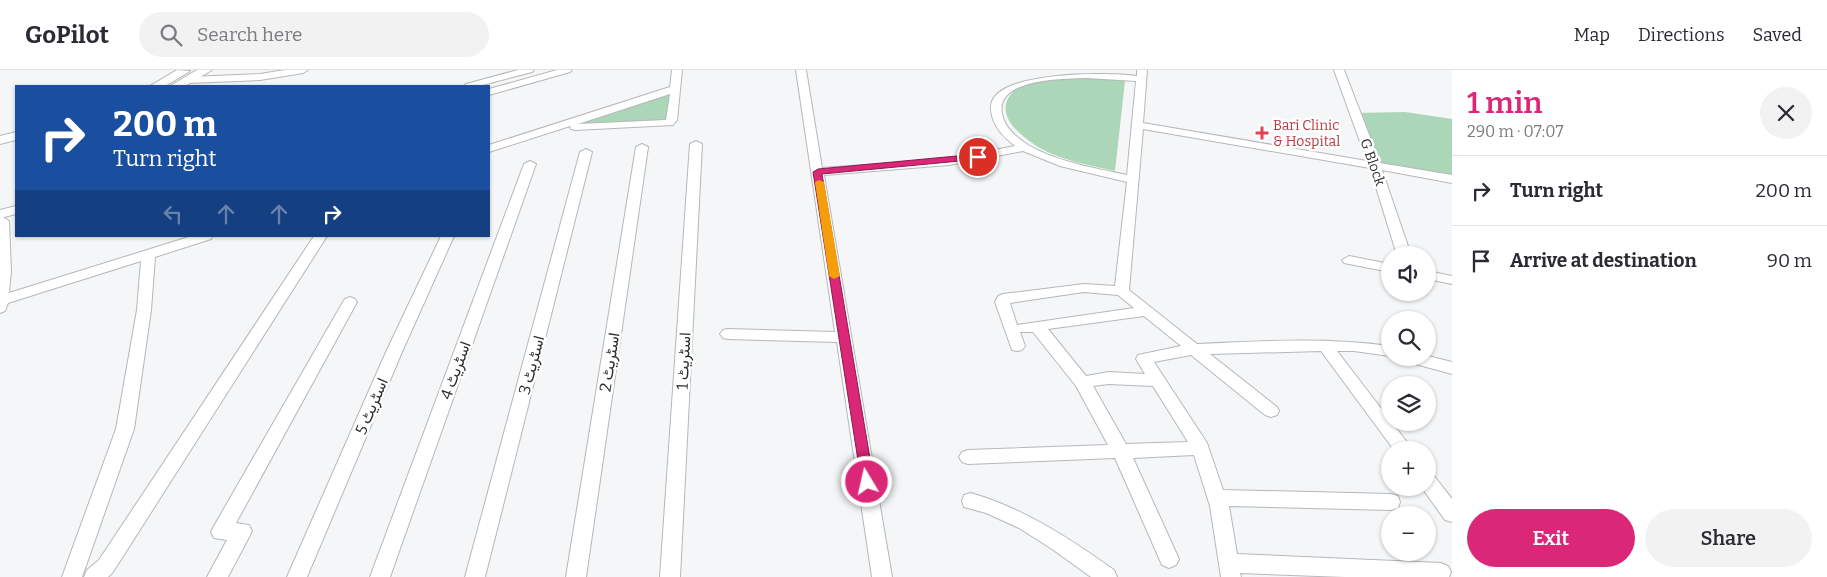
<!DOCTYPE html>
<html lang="en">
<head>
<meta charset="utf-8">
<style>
	:root { --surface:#fff; --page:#f2f2f3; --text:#2b2b33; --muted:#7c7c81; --line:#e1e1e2; --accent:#db2777 }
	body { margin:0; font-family:Bitter,Vazirmatn,serif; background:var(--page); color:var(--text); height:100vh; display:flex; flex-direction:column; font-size:19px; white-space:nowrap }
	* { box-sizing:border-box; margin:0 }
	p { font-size:16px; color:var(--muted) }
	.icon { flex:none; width:28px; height:28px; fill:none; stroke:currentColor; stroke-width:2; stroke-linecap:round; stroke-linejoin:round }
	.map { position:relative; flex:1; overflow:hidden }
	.details { display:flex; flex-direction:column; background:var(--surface); width:375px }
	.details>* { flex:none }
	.banner { position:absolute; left:15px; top:15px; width:475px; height:152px; border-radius:0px; box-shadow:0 1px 4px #0004; background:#1a4fa0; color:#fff; overflow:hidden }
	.controls { position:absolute; left:1381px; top:176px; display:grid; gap:10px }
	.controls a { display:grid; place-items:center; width:55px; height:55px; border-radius:50%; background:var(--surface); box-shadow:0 1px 4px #0004; font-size:25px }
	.pin { position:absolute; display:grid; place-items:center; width:42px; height:42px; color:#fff; margin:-21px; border:2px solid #fff; border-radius:50%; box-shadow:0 1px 5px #0007 }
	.me { position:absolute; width:55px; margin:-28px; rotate:351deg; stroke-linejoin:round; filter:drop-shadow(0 0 4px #0008) }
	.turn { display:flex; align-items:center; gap:18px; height:105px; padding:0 15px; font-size:22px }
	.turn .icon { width:65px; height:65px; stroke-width:2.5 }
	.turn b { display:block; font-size:35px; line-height:42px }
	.lanes { display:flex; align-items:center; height:48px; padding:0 15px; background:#0003; justify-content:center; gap:25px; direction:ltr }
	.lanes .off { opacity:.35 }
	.round { display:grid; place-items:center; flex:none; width:52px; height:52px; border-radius:26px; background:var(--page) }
	.summary { display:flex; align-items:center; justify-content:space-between; height:85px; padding:0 15px }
	h1 { font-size:30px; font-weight:600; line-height:38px; color:var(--accent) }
	.primary-button { display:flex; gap:10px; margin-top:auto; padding:10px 15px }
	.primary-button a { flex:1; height:58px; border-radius:30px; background:var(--accent); color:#fff; font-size:20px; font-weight:600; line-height:58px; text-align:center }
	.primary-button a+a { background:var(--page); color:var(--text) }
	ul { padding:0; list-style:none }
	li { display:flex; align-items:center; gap:15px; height:70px; padding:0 15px; border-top:1px solid var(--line) }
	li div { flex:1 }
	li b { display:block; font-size:19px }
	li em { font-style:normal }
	header { display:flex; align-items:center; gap:30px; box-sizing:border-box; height:70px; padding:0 25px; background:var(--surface); border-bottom:1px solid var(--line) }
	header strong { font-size:24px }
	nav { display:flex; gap:28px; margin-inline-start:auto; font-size:18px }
	.search { width:350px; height:45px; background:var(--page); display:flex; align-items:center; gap:12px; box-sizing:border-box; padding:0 18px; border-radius:28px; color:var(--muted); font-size:19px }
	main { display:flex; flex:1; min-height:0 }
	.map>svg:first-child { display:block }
	.green { fill:#abd6b8 }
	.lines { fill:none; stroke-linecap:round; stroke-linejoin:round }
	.minor-casing { stroke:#b5b7b9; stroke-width:2 }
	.tertiary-casing { stroke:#b5b7b9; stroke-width:2 }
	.minor { fill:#fff; fill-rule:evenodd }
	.tertiary { fill:#fff; fill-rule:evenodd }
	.route { fill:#db2777; stroke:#8e194d }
	.slow { fill:#f59e0b }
	.health-dot { fill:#e0444e; stroke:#fff; stroke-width:2 }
	.labels { text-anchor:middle; stroke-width:5; stroke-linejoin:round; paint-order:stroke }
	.far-health-label { font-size:14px; fill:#be3a42; stroke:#fff; text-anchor:start }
	.far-street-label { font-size:14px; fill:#2c2d2d; stroke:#fff }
	.street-label { font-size:16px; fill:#2c2d2d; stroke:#fff }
</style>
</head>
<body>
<header>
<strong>GoPilot</strong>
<div class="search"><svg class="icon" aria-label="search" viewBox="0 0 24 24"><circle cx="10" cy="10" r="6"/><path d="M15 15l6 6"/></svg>Search here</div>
<nav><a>Map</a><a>Directions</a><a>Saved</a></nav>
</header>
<main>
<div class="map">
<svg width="1452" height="507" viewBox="0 0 1452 507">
	<rect width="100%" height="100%" fill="#f4f6f8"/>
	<g class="green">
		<path d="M 1065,5 L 1098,6 L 1125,11 L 1115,101 C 1089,95 1058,90 1035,75 C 977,37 1014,8 1065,5 Z"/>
		<polygon points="671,23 667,51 585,55 586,50"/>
		<polygon points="1405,42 1452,49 1452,109 1375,96 1356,43"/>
	</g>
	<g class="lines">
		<defs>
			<g id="minor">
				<polygon points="285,0 308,0 303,3 260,10 188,13 183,10 188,7 260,4"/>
				<polygon points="518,0 534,0 532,2 479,16 464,16 466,14"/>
				<polygon points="557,0 572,0 570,2 489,25 489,19"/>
				<path d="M 672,0 L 682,0 L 677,50 L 673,55 L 575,60 L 571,59 L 570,56 L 489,82 L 489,75 L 670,17 ZM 670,24 L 666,50 L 578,54 Z"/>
				<path d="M 796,0 L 806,0 L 822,98 L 949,89 L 1015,76 C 1003,66 992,56 991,39 C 988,0 1110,2 1137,6 L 1137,0 L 1147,0 L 1143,53 L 1367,91 L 1334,0 L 1344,0 L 1380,93 L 1452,105 L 1452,113 L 1382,100 L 1411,185 L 1397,185 L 1370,98 L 1143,59 L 1129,220 L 1197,274 C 1262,271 1326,267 1390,276 L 1390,286 L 1354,281 L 1337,281 L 1413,380 L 1394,380 L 1321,281 L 1210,284 L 1277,337 L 1279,341 L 1277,345 L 1271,347 L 1265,345 L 1191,285 L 1154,292 L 1207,373 L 1223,420 L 1391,424 L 1398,426 L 1400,432 L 1398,438 L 1391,440 L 1229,436 L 1237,484 L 1441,493 L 1448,496 L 1451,502 L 1449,507 L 1345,507 L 1240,503 L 1241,507 L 1221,507 L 1210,436 L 1194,385 L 1133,388 L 1179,489 L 1176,495 L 1169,498 L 1162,495 L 1115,388 L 968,394 L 962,392 L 959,387 L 962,382 L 968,380 L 1108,375 L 1076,316 L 1033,262 L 1020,262 L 1025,276 L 1022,280 L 1017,281 L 1012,280 L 995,232 L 998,226 L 1003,224 L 1084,214 L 1115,216 L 1127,112 L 1060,96 L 1023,81 L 949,95 L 824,105 L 892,507 L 872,507 L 837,272 L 728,269 L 723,268 L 720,264 L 723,260 L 728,259 L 835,262 ZM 1087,8 L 1136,11 L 1127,105 C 1094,98 1058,92 1028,75 C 1016,67 1005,58 1002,44 C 995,8 1064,9 1087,8 ZM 1084,222 L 1118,225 L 1134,238 L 1017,255 L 1010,233 ZM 1144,246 L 1181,276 L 1138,285 L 1136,289 L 1145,304 L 1109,302 L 1086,306 L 1048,259 ZM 1109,314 L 1153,316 L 1188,372 L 1126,374 L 1093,316 Z"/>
				<polygon points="696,71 702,74 680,507 660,507 690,74"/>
				<polygon points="642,74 648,77 586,507 566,507 636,77"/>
				<polygon points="586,79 592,82 485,507 465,507 580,82"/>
				<polygon points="530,91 536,94 390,507 370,507 524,94"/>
				<polygon points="16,136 16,144 0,148 0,140"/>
				<polygon points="3,147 9,151 11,201 9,223 192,166 212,166 211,169 155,187 151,240 134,359 82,507 62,507 116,359 137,240 141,191 8,233 5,241 0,243 0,148"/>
				<polygon points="314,166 327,166 113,502 108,507 84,507 87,500 99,490"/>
				<polygon points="441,166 454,166 402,282 307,507 287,507 386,282"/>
				<polygon points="1349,186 1390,194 1390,202 1344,193 1342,190"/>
				<polygon points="1428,201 1452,206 1452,214 1428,209"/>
				<polygon points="350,227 355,229 357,232 236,453 249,455 252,461 249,467 228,507 207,507 227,470 214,468 211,462 214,456 343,232 345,229"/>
				<polygon points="1428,286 1452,292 1452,304 1408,292 1406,288"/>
				<polygon points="1428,405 1435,407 1452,429 1452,452 1445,450 1422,418 1428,418"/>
				<path d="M 971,423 C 1025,439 1069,468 1114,500 L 1117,507 L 1091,507 L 1052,479 L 1019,458 L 986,443 L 964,437 L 962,431 L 964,425 Z"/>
			</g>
			<g id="tertiary">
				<polygon points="177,0 190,1 165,16 150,16"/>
				<polygon points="197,0 212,0 185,16 170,16"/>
				<polygon points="16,62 16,70 0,74 0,66"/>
			</g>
		</defs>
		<use href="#minor" class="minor-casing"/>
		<use href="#tertiary" class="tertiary-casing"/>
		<use href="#minor" class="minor"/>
		<use href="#tertiary" class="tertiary"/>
	</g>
	<polygon class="route" points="978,84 981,85 981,89 822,104 874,412 872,416 867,417 862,416 813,102 818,99"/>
	<polygon class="slow" points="819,110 824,112 840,206 834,209 829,206 815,112"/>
	<path class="health-dot" d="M1259.5 55.5h5v5h5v5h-5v5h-5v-5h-5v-5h5z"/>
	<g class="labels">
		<g class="far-health-label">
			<text x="1273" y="60">Bari Clinic<tspan x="1273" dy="16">&amp; Hospital</tspan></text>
		</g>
		<g class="far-street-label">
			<text transform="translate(1373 92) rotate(71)" y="5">G Block</text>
		</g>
		<g class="street-label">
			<text transform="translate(683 291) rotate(-87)" y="6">اسٹریٹ 1</text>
			<text transform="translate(609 292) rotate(-81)" y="6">اسٹریٹ 2</text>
			<text transform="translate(531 295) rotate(-75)" y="6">اسٹریٹ 3</text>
			<text transform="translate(455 300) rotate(-70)" y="6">اسٹریٹ 4</text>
			<text transform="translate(371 336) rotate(-67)" y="6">اسٹریٹ 5</text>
		</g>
	</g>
</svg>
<div class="controls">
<a><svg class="icon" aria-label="sound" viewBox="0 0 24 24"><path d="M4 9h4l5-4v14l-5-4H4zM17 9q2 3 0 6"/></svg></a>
<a><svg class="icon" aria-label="search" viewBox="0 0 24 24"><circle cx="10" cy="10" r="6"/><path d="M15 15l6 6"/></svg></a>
<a><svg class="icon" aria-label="layers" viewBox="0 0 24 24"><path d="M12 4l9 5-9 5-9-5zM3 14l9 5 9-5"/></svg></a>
<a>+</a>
<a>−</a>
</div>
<div class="pin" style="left:978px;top:87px;background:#d93025"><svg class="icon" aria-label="arrive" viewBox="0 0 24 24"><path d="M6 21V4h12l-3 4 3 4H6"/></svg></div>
<svg class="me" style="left:867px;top:412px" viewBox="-20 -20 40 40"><circle r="17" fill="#db2777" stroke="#fff" stroke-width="3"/><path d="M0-11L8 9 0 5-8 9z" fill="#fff"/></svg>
<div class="banner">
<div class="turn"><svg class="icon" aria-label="right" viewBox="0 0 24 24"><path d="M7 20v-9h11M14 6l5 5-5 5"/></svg><div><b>200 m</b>Turn right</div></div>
<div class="lanes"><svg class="icon off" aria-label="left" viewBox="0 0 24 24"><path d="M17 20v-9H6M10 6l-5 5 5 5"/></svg><svg class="icon off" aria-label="ahead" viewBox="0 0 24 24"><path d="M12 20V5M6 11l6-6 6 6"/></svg><svg class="icon off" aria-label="ahead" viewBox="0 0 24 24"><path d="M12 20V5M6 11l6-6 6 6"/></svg><svg class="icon" aria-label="right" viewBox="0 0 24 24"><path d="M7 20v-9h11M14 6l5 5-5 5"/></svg></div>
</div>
</div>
<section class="details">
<div class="summary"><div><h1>1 min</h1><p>290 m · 07:07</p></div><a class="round"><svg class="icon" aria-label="close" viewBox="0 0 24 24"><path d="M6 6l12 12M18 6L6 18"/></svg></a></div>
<ul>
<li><svg class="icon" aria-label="right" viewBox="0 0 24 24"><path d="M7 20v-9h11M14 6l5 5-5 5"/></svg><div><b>Turn right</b></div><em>200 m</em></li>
<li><svg class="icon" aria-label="arrive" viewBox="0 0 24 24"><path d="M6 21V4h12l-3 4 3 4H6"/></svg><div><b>Arrive at destination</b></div><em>90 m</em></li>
</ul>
<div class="primary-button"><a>Exit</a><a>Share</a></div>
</section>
</main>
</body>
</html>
